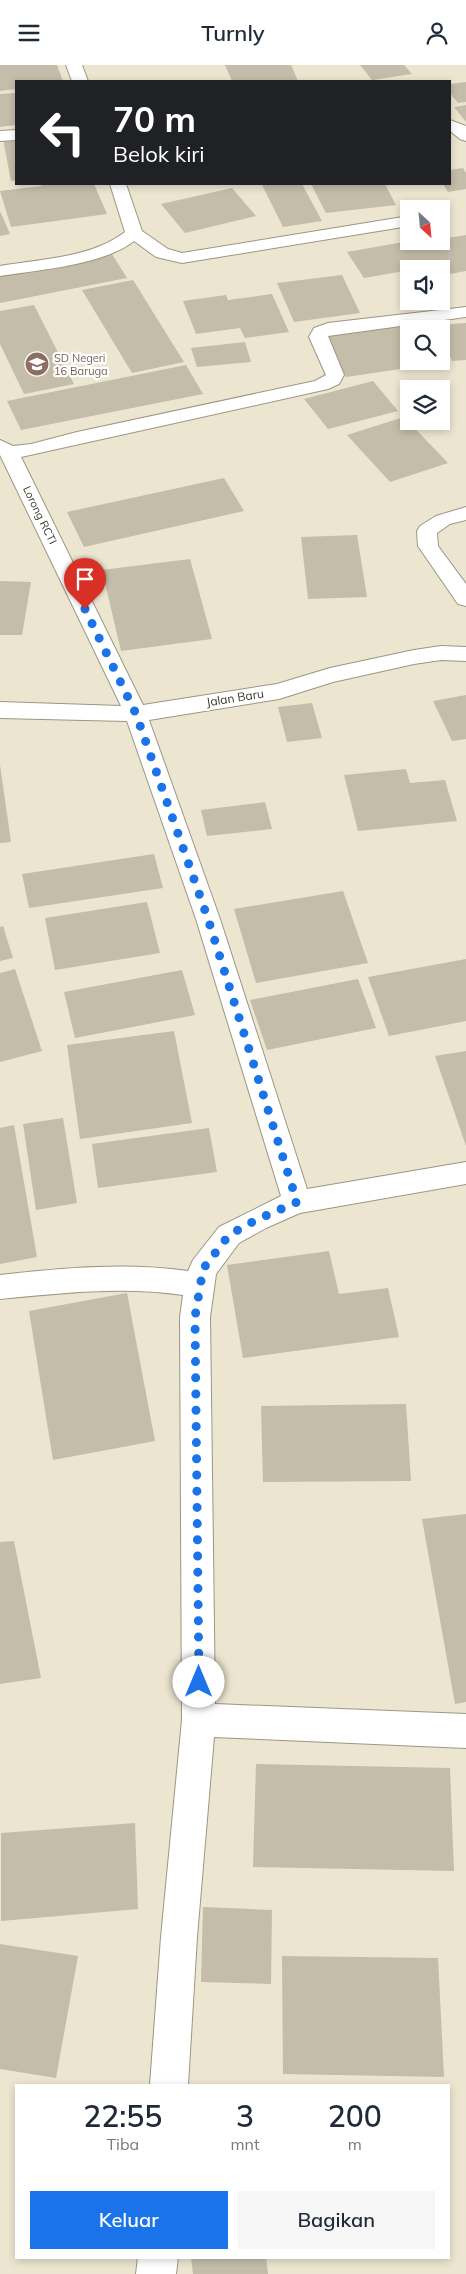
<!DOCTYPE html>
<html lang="id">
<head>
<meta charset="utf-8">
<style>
	:root { --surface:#fff; --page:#f6f6f7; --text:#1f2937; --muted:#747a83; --accent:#1a73e8 }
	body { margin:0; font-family:Mulish,sans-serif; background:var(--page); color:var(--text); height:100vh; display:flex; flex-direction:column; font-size:19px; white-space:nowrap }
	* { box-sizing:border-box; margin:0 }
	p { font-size:16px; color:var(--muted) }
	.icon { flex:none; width:28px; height:28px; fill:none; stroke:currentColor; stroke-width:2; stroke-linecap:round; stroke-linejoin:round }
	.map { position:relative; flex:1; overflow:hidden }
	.details { position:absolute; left:15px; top:2019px; width:435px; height:175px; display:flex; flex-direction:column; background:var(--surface); border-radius:0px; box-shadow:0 2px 8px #0003 }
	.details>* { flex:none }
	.hud { position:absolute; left:15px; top:15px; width:436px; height:105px; border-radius:0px; box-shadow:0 2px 8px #0003; background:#202124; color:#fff; overflow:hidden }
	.needle { width:32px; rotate:154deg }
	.tools { position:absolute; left:400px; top:135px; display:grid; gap:10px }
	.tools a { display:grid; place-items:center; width:50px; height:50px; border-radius:0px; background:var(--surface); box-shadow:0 2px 8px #0003; font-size:25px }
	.pin { position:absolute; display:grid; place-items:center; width:42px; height:42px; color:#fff; margin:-51px -21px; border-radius:50% 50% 50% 0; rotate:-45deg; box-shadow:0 0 5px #0007 }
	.pin .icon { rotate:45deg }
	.me { position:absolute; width:55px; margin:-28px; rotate:0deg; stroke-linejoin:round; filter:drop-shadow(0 0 4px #0008) }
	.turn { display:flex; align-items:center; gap:18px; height:105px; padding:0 15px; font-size:22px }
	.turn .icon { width:65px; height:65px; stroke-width:2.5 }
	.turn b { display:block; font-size:35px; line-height:42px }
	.eta { display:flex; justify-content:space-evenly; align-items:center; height:85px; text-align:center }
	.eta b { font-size:30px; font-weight:600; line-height:35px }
	.action { display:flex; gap:10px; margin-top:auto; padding:10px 15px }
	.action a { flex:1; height:58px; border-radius:0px; background:var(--accent); color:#fff; font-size:20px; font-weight:600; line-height:58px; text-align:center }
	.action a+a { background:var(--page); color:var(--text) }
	header { display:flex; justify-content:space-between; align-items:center; height:65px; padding:0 15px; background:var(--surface); font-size:22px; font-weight:600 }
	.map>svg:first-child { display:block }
	.building { fill:#c4bda9 }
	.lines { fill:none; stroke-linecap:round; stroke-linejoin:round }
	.street-casing { stroke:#9c9683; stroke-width:2 }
	.street { fill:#fff; fill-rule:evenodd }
	.route { stroke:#1a73e8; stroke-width:9; stroke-dasharray:0 16.2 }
	.labels { text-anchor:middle; stroke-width:4.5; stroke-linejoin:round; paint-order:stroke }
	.far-education-label { font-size:11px; fill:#785e54; stroke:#fff; text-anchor:start }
	.far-street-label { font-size:11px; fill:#37342c; stroke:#fff }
	.street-label { font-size:12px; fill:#37342c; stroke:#fff }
</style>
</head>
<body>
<header><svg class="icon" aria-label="menu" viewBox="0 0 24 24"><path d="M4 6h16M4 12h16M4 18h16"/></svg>Turnly<svg class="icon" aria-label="person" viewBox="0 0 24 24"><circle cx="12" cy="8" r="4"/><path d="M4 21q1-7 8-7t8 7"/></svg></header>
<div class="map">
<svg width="466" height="2209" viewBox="0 0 466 2209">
	<rect width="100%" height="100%" fill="#ece5d0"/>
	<g class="building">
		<polygon points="0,0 57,0 63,16 16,16 16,24 0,26"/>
		<polygon points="225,0 291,0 298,16 232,16"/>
		<polygon points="360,0 404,0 412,9 372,15"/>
		<polygon points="466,17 466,37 458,38 450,28 450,19"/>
		<polygon points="16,28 16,60 0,62 0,29"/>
		<polygon points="466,40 466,57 454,42"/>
		<polygon points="16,73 16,115 11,116 3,74"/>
		<polygon points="463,103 466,108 466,124 448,127 443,119 450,119 450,105"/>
		<polygon points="41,119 94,119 107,149 11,162 0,126 42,121"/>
		<polygon points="273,119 302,119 322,156 283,162 262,120"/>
		<polygon points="311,119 385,119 396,140 326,148"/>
		<polygon points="232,123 256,151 185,168 161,139"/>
		<polygon points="0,146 10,169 0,171"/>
		<polygon points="466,170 466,206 445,210 439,200 364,213 347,187 409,176 441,176 441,174"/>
		<polygon points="112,189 127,213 0,238 0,211"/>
		<polygon points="342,210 360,248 294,257 277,218"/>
		<polygon points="133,215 184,297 132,308 82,225"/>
		<polygon points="272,229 289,267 245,273 240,263 196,269 183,236 226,230 228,235"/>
		<polygon points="34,240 74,319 24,329 0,279 0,246"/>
		<polygon points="466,258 466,295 452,296 438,260"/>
		<polygon points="398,259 409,278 409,296 419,296 421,301 346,312 325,269"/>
		<polygon points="245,277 251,297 197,302 191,283"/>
		<polygon points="186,300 203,329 21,365 7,336"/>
		<polygon points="373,316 398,346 328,364 304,334"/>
		<polygon points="404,352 448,398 390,417 347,370"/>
		<polygon points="224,413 244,446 84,482 67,447"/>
		<polygon points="357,470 367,532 308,534 301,472"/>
		<polygon points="190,494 212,574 121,586 102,505"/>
		<polygon points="0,516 31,517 22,570 0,570"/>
		<polygon points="466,630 466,674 452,676 433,636"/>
		<polygon points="312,638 322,673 287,677 278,642"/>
		<polygon points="0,700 11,777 0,778"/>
		<polygon points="406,704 410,718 445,715 457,756 358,766 344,710"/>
		<polygon points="265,737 272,764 207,771 201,745"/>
		<polygon points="154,789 163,823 29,843 22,809"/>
		<polygon points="343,826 368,898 256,918 234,844"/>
		<polygon points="147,837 160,888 55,905 45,853"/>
		<polygon points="3,861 13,893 0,896 0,862"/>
		<polygon points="466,894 466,956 389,971 368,912"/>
		<polygon points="15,904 42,986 0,997 0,908"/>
		<polygon points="182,905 195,950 75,973 64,927"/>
		<polygon points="358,914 376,963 267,985 250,935"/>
		<polygon points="174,966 192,1058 80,1074 67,980"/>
		<polygon points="466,986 466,1081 435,991"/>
		<polygon points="63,1053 77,1138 36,1145 23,1059"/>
		<polygon points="14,1060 37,1192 0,1199 0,1063"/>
		<polygon points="209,1063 217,1107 98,1123 92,1079"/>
		<polygon points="329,1186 339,1229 388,1223 399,1272 243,1293 227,1200"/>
		<polygon points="127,1228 155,1376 53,1395 29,1246"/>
		<polygon points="406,1339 411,1416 263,1417 261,1341"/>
		<polygon points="466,1449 466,1637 455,1639 422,1454"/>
		<polygon points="14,1476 41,1613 0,1619 0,1477"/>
		<polygon points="256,1699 450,1703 454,1806 253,1802"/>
		<polygon points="135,1758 138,1844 1,1856 1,1768"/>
		<polygon points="203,1842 272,1845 271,1919 201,1917"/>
		<polygon points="0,1879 78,1891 56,2013 0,2004"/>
		<polygon points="282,1891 438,1893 444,2012 283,2009"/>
		<polygon points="191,2192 266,2192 268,2209 193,2209"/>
	</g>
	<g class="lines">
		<defs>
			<g id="street">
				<polygon points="66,0 82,0 88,16 72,16"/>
				<polygon points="450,55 466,61 466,76 460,74 450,66"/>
				<polygon points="16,65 16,75 0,76 0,66"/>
				<path d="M 110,119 L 126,119 L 142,166 L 168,184 L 182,188 L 409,151 L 409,161 L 182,198 L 156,192 L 134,176 C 104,200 38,205 0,211 L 0,201 C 41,194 91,193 125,167 Z"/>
				<path d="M 466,242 L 466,252 L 328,271 L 344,310 L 339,319 L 328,324 L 21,392 L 143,640 L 277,619 L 330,603 L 414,585 L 441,581 L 466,582 L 466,596 L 441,595 L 414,599 L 333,617 L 279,634 L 149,655 L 220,854 L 307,1124 L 466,1097 L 466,1119 L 300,1148 L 266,1163 L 239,1178 L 216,1209 L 210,1252 L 215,1639 L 466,1649 L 466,1683 L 214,1672 L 197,1872 L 188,2020 L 150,2020 L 161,1872 L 182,1655 L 180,1252 L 183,1230 C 123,1221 61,1228 0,1234 L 0,1210 C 63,1203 126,1197 188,1206 L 193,1195 L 219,1162 L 281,1131 L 196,854 L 127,656 L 0,653 L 0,637 L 121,641 L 0,390 L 0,375 L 13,381 L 31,379 L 77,367 L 315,316 L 326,310 L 309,272 L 314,263 L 328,258 Z"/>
				<polygon points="466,442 466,455 450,459 437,468 438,481 466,519 466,541 458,539 418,481 417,466 420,461 436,451"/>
				<polygon points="138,2192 178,2192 176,2209 136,2209"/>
			</g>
		</defs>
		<use href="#street" class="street-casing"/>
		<use href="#street" class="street"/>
	</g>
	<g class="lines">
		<polyline class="route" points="85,544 136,649 208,854 297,1137 256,1155 229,1170 203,1204 195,1252 199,1617"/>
	</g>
	<defs>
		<symbol id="school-disc" viewBox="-11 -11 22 22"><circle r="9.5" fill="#8d6e63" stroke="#fff"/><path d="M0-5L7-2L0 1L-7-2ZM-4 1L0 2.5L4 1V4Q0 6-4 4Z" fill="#fff"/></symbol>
	</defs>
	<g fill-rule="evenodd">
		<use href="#school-disc" x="23" y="285" width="28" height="28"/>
	</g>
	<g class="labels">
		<g class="far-education-label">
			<text x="54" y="297">SD Negeri<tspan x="54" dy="13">16 Baruga</tspan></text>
		</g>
		<g class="far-street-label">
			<text transform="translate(40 450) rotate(64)" y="4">Lorong RCTI</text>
		</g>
		<g class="street-label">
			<text transform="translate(235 633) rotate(-9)" y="4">Jalan Baru</text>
		</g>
	</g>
</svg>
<div class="tools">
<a><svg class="needle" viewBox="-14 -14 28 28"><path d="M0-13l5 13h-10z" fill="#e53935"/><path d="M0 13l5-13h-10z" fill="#747a83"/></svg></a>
<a><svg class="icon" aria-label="sound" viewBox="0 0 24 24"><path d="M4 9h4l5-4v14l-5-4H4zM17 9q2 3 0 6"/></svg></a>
<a><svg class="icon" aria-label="search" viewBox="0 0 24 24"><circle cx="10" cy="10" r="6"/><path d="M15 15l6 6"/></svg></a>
<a><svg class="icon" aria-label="layers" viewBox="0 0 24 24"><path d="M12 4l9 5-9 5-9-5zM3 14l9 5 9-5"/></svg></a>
</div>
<div class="pin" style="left:85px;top:544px;background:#d93025"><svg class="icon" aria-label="arrive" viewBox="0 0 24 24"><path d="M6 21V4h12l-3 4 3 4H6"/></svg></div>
<svg class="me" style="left:199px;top:1617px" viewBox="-20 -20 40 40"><circle r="19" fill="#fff"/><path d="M0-13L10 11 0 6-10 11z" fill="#1a73e8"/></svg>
<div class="hud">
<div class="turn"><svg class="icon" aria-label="left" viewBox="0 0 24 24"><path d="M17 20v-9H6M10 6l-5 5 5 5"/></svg><div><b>70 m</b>Belok kiri</div></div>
</div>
<section class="details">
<div class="eta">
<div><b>22:55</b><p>Tiba</p></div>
<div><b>3</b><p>mnt</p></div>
<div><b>200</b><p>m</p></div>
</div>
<div class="action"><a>Keluar</a><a>Bagikan</a></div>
</section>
</div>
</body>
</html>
